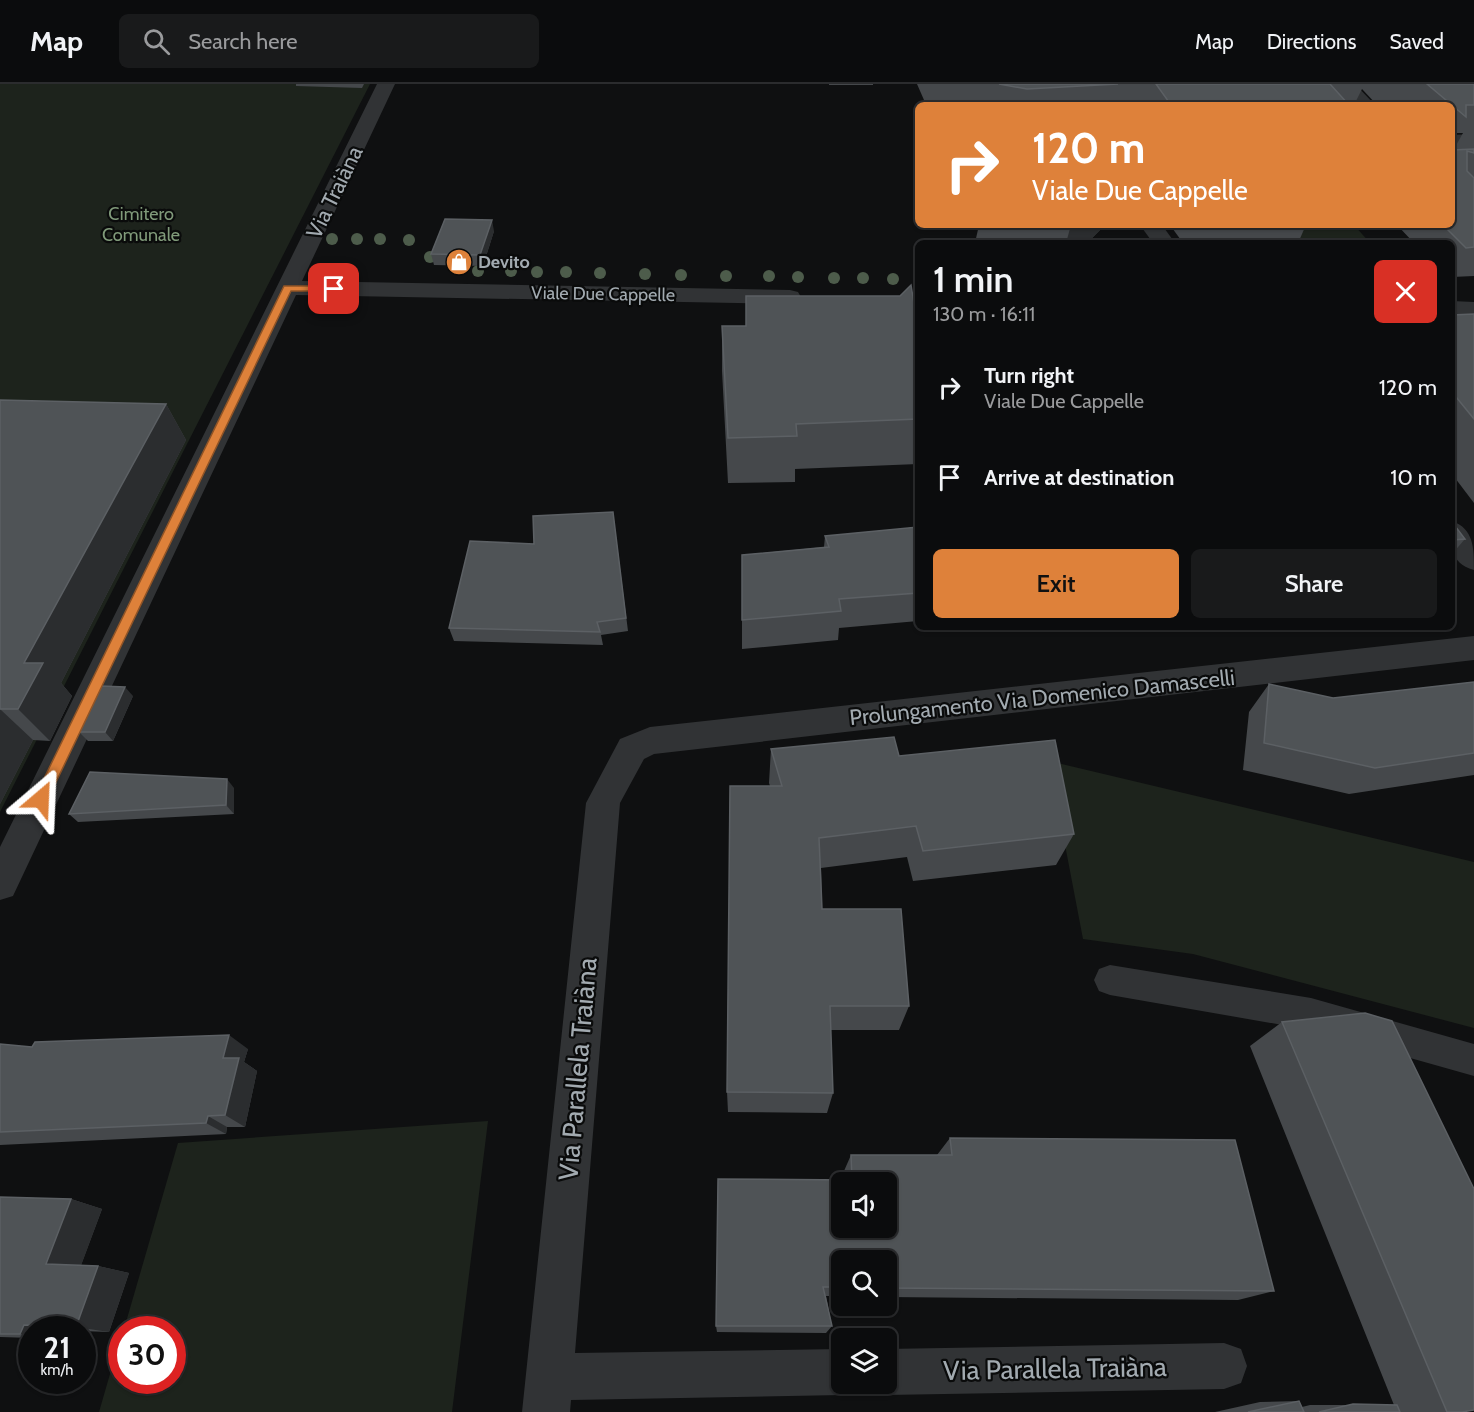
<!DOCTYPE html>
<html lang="en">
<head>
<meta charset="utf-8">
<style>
	:root { --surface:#0b0c0d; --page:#191a1b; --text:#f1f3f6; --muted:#9a9b9d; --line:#2b2c2e; --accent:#de813a }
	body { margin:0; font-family:Cabin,sans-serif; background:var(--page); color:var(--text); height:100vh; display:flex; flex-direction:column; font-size:22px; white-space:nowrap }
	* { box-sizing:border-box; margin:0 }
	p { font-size:20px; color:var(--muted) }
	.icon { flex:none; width:33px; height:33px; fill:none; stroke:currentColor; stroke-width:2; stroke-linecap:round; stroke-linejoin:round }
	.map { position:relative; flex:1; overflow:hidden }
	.details { position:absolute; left:915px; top:156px; width:540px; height:390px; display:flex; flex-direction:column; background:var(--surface); border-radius:9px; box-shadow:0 2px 4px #0004,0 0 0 2px var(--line) }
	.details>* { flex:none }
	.banner { position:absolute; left:915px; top:18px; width:540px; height:126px; border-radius:9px; box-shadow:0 2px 4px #0004,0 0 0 2px var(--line); background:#de813a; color:#fff; overflow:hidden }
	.controls { position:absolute; left:831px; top:1088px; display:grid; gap:12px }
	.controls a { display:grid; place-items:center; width:66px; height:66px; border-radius:9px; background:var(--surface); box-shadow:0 2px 4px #0004,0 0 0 2px var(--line); font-size:30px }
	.speed { position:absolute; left:18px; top:1232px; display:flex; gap:12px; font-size:30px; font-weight:700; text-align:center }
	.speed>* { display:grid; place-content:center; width:78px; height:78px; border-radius:50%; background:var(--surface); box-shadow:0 2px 4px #0004,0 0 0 2px var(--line); line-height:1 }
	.speed small { font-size:15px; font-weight:400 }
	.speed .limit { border:9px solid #d22; background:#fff; color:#111 }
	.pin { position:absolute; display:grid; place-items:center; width:51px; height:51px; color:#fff; margin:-26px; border-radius:12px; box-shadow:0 3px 9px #0006 }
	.me { position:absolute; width:66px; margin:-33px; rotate:26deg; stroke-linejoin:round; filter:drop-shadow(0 0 4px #0008) }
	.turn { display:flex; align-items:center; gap:21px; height:126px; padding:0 18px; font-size:27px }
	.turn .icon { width:78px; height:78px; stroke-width:2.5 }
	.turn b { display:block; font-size:42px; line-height:51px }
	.round { display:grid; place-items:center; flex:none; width:63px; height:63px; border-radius:9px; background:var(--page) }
	.summary { display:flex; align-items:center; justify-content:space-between; height:102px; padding:0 18px }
	h1 { font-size:36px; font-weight:600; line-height:45px }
	.cta { display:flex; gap:12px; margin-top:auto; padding:12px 18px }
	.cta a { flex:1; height:69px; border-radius:9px; background:var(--accent); color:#111; font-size:24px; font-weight:600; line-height:69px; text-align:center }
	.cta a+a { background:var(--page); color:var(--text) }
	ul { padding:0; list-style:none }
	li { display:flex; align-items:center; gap:18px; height:90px; padding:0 18px }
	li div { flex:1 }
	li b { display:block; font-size:22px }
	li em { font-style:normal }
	header { display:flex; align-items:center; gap:36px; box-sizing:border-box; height:84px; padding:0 30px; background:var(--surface); border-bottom:2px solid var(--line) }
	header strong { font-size:28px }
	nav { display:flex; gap:33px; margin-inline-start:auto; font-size:21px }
	.search { width:420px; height:54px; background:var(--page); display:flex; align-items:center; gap:15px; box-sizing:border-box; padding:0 21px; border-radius:9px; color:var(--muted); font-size:22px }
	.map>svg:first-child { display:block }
	.green { fill:#1d231c }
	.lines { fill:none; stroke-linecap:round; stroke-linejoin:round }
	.service { fill:#313335; fill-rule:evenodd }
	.minor { fill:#313335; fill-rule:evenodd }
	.tertiary { fill:#313335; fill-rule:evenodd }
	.tree { fill:#4d5c4b }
	.wall { fill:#45484b }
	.shaded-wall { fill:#2b2d2f }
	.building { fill:#4f5356; stroke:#5c6064; stroke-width:1.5; fill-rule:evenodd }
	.route { fill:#de813a; stroke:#905426; stroke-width:1.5 }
	.labels { text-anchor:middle; stroke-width:4.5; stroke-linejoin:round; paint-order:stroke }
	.far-park-label { font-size:18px; fill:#809a7a; stroke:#0a0b0b }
	.far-poi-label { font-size:18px; font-weight:bold; fill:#a2aab0; stroke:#0a0b0b; text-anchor:start }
	.far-street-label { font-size:18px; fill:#a2aab0; stroke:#0a0b0b }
	.street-label { font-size:22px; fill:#a2aab0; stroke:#0a0b0b }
	.near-street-label { font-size:27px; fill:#a2aab0; stroke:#0a0b0b }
</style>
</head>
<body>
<header>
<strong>Map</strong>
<div class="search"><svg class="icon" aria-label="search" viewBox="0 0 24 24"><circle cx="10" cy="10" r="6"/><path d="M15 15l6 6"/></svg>Search here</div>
<nav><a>Map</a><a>Directions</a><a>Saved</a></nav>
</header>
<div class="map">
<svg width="1474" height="1328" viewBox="0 0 1474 1328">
	<rect width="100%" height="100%" fill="#0f1011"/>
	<g class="green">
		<polygon points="0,0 370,0 0,728"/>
		<polygon points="1268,141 1354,141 1370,159 1282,159"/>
		<polygon points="1049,677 1474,778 1474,944 1193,870 1083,855"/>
		<polygon points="488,1037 452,1328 99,1328 121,1252 122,1296 172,1296 172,1245 124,1245 178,1059"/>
	</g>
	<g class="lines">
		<polygon class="service" points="1110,881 1311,914 1474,960 1474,992 1311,946 1110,911 1099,907 1094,896 1099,885"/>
		<g class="minor">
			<polygon points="377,0 395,0 302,197 790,206 798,208 801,213 798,218 790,220 296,211 13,812 0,816 0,763"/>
			<polygon points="1474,50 1474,62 1452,63 1452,51"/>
			<polygon points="1140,141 1162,141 1175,159 1153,159"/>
			<polygon points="1452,217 1474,218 1474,232 1452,231"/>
			<path d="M 1452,437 C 1474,445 1474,464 1474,486 C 1448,479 1452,459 1452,437 Z"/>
			<polygon points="1474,552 1474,576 654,670 644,675 620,719 575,1269 842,1265 842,1299 861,1299 859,1305 842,1311 571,1316 570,1328 522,1328 586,719 620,655 650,643"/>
			<polygon points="1224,1259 1241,1265 1247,1282 1241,1299 1224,1305 886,1311 869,1305 867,1299 886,1299 886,1265"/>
		</g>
		<polygon class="tertiary" points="1336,0 1355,0 1375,21 1356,21"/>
	</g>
	<g class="tree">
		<circle cx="332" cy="155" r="6"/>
		<circle cx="357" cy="155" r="6"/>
		<circle cx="380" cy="155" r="6"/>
		<circle cx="409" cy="156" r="6"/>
		<circle cx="430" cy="173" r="6"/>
		<circle cx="478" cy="187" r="6"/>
		<circle cx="511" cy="187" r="6"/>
		<circle cx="537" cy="188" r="6"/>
		<circle cx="566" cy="188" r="6"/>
		<circle cx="600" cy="189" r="6"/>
		<circle cx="645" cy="190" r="6"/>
		<circle cx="681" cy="191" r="6"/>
		<circle cx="726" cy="192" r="6"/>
		<circle cx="769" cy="192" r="6"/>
		<circle cx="798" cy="193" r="6"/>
		<circle cx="834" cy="194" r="6"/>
		<circle cx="863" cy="194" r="6"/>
		<circle cx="893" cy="195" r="6"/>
	</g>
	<g class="wall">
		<polygon points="296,0 364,0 362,4 296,2"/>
		<rect x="829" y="0" width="44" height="1"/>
		<polygon points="917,0 1474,0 1474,192 1452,193 1452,159 1414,159 1397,141 1452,141 1455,66 1454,65 1463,49 1457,49 1452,57 1452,21 1405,21 1403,19 1377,21 1362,5 1354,21 951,21 924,16"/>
		<polygon points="979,141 1105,141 1087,159 975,159"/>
		<polygon points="1170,141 1306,141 1298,159 1183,159"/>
		<polygon points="494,147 483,182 434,181 431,170"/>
		<polygon points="918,226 918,380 795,385 795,398 728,399 722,287 722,242 745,242"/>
		<polygon points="1474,230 1474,419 1452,390 1452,231"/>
		<polygon points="0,316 166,320 186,356 61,599 72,612 50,657 33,656 0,720"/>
		<polygon points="613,428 628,547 601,551 603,561 454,557 449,544 534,460"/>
		<polygon points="1452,438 1465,455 1452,470"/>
		<polygon points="918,443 918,537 839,544 838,556 742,565 742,471 824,463 825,452"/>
		<polygon points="1474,598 1474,691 1349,710 1243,686 1249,628 1269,600 1333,614"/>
		<polygon points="133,612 113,657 88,657 79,648"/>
		<polygon points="771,665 899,672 1074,750 1056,781 913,797 907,773 821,784 822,825 909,922 899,946 830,946 833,1009 827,1029 728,1028 727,1008 770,702 769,699"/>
		<polygon points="234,704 234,730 78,738 69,730"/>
		<polygon points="1282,938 1462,1328 1215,1328 1260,1318 1299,1317 1302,1323 1310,1321 1394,1321 1250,962"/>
		<polygon points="0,960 32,963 248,965 244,978 257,987 245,1043 227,1043 226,1050 0,1061"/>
		<polygon points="950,1054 1274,1207 1238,1216 886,1213 886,1176 842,1176 842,1212 826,1212 832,1242 826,1249 717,1248 716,1242 844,1096 844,1087 851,1071 937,1071"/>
		<polygon points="0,1113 71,1115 102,1125 81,1181 98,1182 129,1189 109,1248 82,1247 82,1245 32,1245 32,1254 0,1253"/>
	</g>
	<g class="shaded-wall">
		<polygon points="492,136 494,147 483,182 480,171"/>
		<polygon points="1071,141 1105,141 1087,159 1066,159"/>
		<polygon points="166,320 186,356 61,599 72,612 50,657 18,625 24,579"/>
		<polygon points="125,603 133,612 113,657 105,648"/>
		<polygon points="0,625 33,656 0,720"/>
		<polygon points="227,695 234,704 234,730 226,721"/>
		<polygon points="229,951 248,965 244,978 257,987 245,1043 225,1031 223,974"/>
		<polygon points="208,1032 227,1043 226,1050 206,1039"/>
		<polygon points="71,1115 102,1125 79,1187 46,1180"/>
		<polygon points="98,1182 129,1189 109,1248 76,1243"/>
		<polygon points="24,1241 55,1245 32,1245 32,1252 20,1250"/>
	</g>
	<g class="building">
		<polygon points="999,0 1118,0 1027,5"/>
		<polygon points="1156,0 1330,0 1349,21 1171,21"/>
		<polygon points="1427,0 1474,0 1474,21 1466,21 1466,33"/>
		<polygon points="1474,65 1474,69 1467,67 1467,87 1474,94 1474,163 1466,164 1443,141 1452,141 1452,66"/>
		<polygon points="445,135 492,136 480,171 431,170"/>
		<polygon points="911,201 915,226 918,226 918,335 796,340 797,352 728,354 722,242 746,242 746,212 900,212"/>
		<polygon points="1474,230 1474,335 1452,308 1452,231"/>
		<polygon points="0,316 166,320 24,579 43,579 18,625 0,625"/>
		<polygon points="613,428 626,534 597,538 600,548 449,544 470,457 534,460 533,432"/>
		<polygon points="1452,438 1465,455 1452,456"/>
		<polygon points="918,443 918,509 839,515 841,527 742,536 742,471 829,463 825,452"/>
		<polygon points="1474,598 1474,669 1375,684 1264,659 1269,600 1333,614"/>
		<polygon points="101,602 125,603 105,648 79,648"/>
		<polygon points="894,653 899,672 1055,656 1074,750 923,767 916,742 819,754 822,825 901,825 909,922 830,922 833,1009 727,1008 730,702 782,702 771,665"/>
		<polygon points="90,688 227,695 226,721 69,730"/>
		<polygon points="1365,929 1392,937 1474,1105 1474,1326 1462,1328 1447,1328 1282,938"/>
		<polygon points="229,951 223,974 239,974 225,1031 208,1032 206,1039 0,1048 0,960 32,963 35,958"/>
		<path d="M 950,1054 L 1235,1056 L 1274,1207 L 886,1204 L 886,1176 L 842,1176 L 842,1203 L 823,1203 L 832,1242 L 716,1242 L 718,1095 L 852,1096 L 851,1071 L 952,1071 ZM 842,1098 L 886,1098 L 886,1143 L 842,1143 Z"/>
		<polygon points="0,1113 71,1115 46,1180 98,1182 76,1243 24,1241 20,1250 0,1250"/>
		<polygon points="1299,1317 1304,1328 1248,1328"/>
		<polygon points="1353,1320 1397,1321 1400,1328 1319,1328"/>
	</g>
	<polygon class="route" points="284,202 334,202 339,205 334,207 291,207 46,719 36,719 34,715"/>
	<defs>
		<symbol id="shop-disc" viewBox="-11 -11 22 22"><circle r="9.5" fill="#de813a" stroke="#0a0b0b"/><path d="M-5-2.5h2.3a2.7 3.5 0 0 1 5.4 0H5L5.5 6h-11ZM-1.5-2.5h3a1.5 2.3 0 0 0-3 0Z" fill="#fff"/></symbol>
	</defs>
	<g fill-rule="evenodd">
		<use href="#shop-disc" x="444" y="163" width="30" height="30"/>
	</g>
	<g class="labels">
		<g class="far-park-label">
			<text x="141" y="136">Cimitero<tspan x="141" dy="21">Comunale</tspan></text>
		</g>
		<g class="far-poi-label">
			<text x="478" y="184">Devito</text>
		</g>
		<g class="far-street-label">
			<text transform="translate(603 210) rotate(1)" y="6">Viale Due Cappelle</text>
		</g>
		<g class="street-label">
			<text transform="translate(334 108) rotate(-64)" y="8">Via Traiàna</text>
			<text transform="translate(1042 613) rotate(-6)" y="8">Prolungamento Via Domenico Damascelli</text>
		</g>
		<g class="near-street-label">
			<text transform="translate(578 985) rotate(-85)" y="9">Via Parallela Traiàna</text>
			<text transform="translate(1055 1285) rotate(-1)" y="9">Via Parallela Traiàna</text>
		</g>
	</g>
</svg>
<div class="controls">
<a><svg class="icon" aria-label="sound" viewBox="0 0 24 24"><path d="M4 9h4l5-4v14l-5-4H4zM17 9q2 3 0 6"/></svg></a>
<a><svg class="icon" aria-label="search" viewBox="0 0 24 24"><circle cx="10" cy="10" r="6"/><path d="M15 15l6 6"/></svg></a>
<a><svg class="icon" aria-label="layers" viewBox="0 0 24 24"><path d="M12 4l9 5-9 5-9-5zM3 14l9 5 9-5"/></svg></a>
</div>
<div class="speed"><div>21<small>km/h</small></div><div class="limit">30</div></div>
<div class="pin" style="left:334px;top:205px;background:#d93025"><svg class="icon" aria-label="arrive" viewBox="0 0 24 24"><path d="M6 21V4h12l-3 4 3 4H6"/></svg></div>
<svg class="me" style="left:41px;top:715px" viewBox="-20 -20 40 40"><path d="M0-17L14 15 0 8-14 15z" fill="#de813a" stroke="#fff" stroke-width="4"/></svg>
<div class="banner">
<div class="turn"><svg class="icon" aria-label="right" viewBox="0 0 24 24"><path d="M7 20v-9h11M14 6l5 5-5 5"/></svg><div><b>120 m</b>Viale Due Cappelle</div></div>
</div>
<section class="details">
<div class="summary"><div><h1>1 min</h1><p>130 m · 16:11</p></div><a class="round" style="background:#d93025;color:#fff"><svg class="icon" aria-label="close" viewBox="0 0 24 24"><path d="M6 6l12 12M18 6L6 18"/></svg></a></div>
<ul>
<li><svg class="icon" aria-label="right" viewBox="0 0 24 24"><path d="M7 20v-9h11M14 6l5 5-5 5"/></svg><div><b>Turn right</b><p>Viale Due Cappelle</p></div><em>120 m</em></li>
<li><svg class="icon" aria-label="arrive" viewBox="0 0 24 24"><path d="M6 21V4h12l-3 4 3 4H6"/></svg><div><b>Arrive at destination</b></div><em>10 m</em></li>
</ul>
<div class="cta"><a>Exit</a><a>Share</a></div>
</section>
</div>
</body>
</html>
